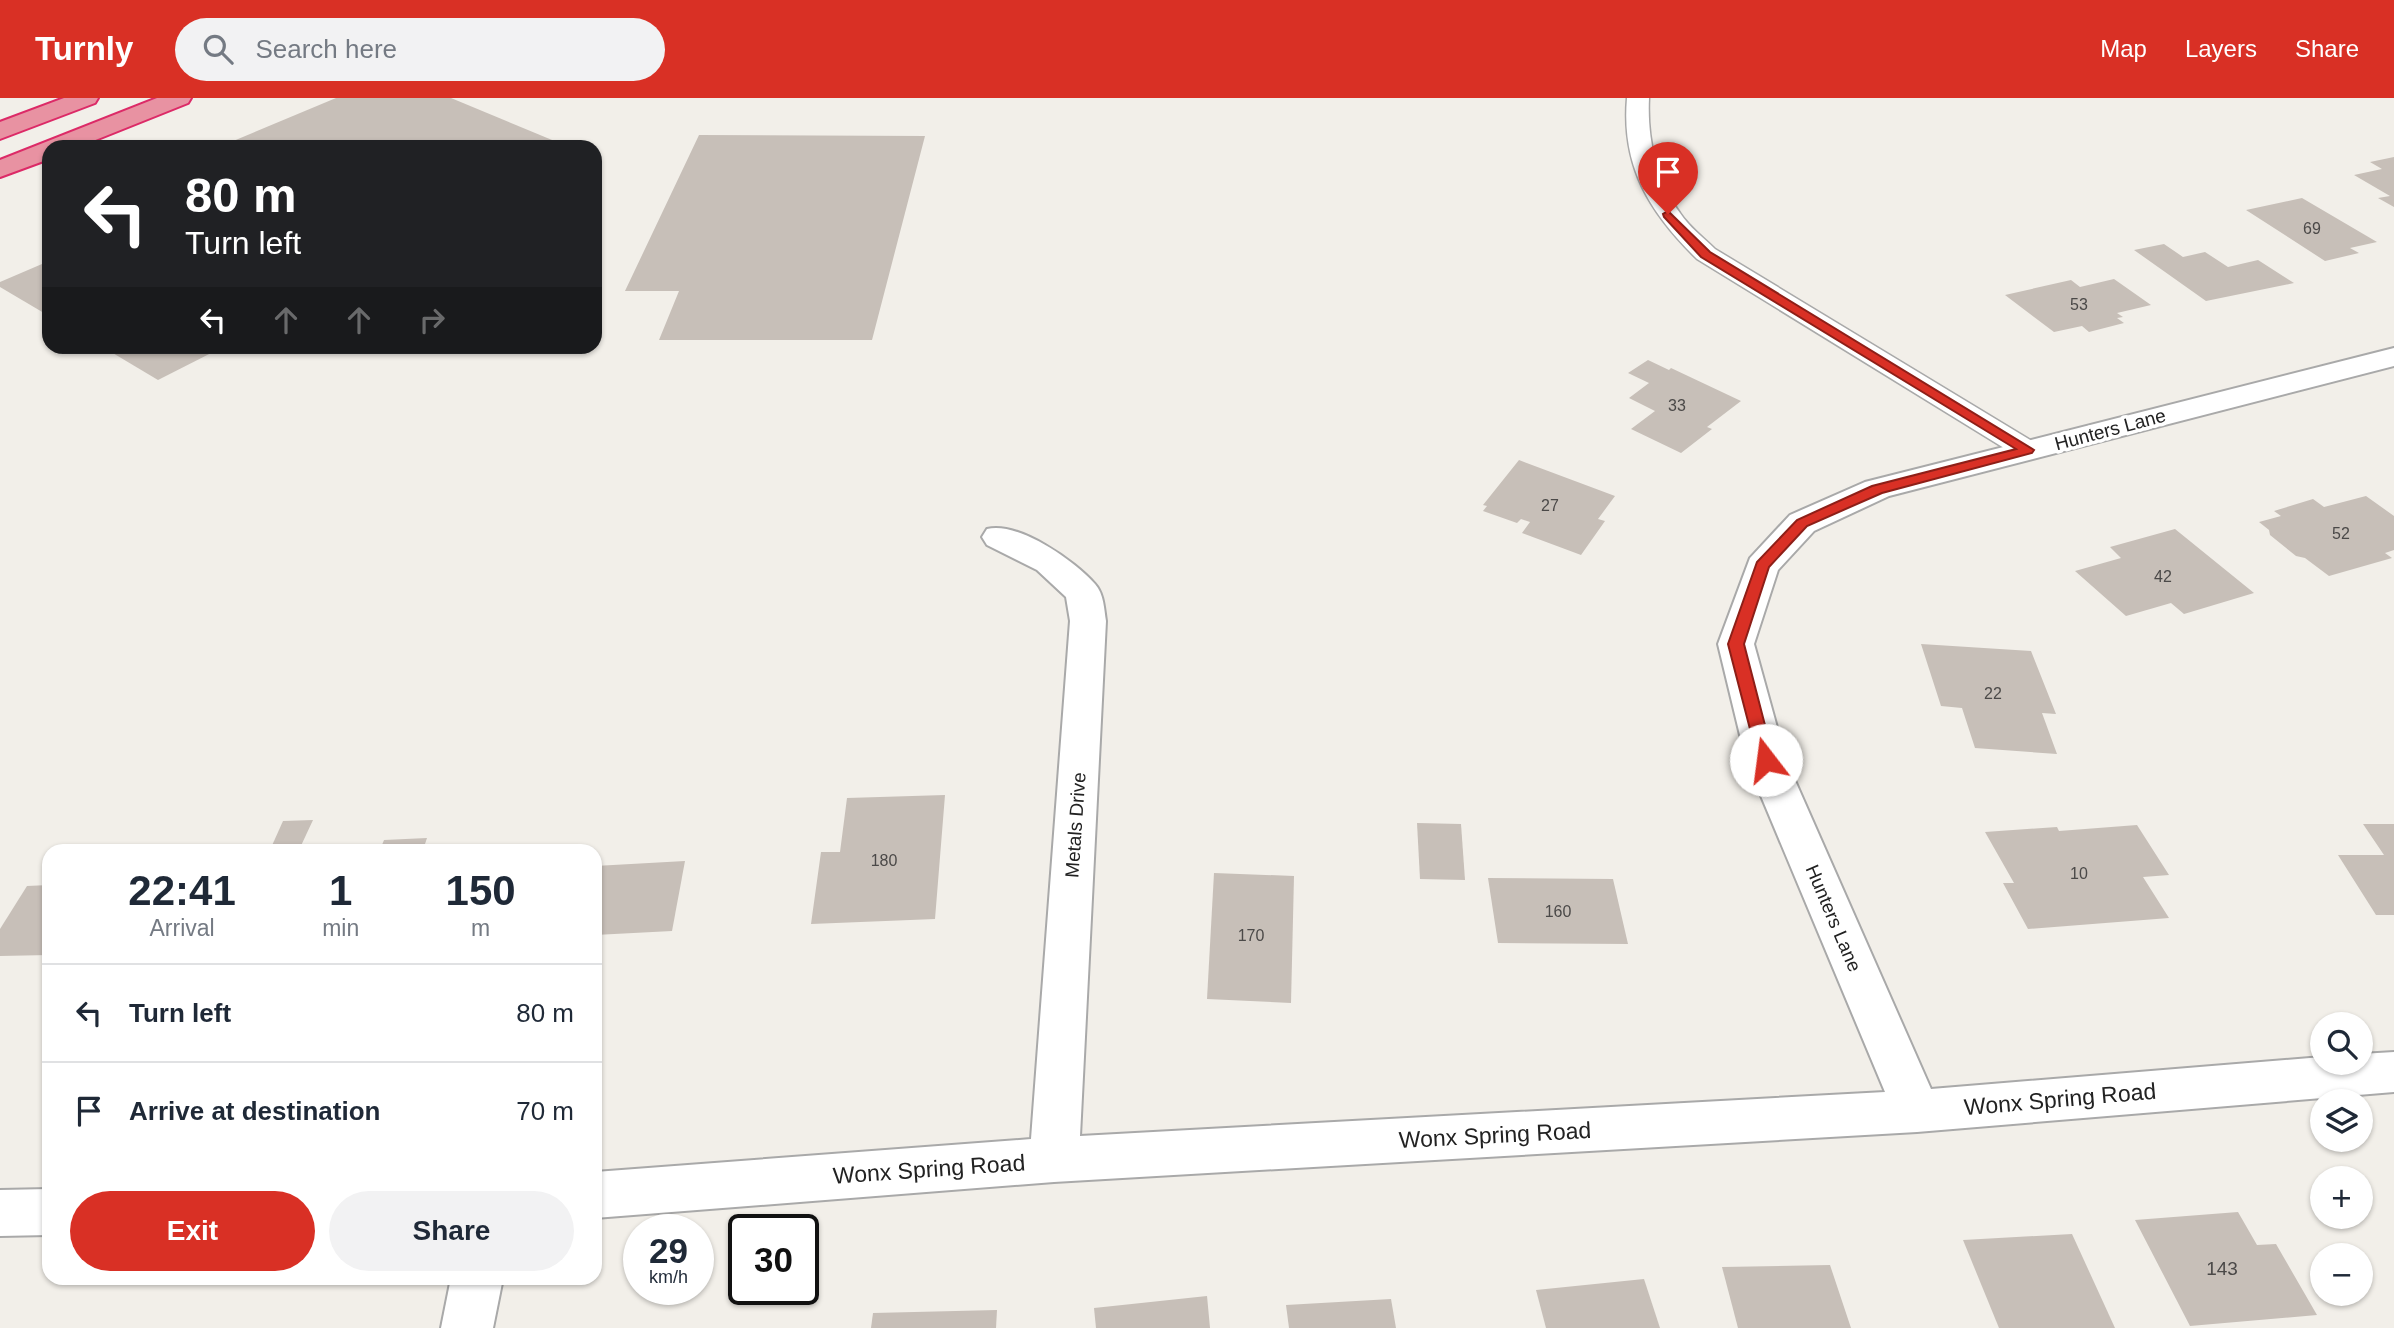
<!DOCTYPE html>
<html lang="en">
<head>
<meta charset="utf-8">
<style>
	:root { --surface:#fff; --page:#f2f2f3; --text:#1f2937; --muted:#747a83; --line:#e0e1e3; --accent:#d93025 }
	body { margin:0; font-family:Arial,sans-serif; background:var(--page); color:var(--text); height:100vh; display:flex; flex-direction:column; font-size:26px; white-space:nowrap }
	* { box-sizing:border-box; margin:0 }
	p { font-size:23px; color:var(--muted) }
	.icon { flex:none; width:38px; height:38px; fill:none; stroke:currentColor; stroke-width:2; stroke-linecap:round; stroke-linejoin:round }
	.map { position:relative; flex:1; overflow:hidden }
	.panel { position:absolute; left:42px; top:746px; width:560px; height:441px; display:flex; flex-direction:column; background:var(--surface); border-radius:21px; box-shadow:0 2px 5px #0004 }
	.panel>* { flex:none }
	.top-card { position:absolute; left:42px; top:42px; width:560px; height:214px; border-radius:21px; box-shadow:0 2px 5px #0004; background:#202124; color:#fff; overflow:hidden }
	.tools { position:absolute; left:2310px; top:914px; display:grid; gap:14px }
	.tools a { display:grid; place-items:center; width:63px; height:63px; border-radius:50%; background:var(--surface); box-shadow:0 2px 5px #0004; font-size:35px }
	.speed { position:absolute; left:623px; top:1116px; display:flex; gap:14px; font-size:35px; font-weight:700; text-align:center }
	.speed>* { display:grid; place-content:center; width:91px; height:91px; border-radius:50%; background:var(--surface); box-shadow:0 2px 5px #0004; line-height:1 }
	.speed small { font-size:18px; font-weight:400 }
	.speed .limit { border:4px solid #111; border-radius:10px; background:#fff; color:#111 }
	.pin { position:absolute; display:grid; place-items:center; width:60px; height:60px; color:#fff; margin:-72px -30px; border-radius:50% 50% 50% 0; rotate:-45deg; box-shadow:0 0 7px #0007 }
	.pin .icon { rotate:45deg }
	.me { position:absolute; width:77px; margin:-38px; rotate:345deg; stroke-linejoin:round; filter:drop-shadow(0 0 5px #0008) }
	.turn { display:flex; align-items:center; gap:24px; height:147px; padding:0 28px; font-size:32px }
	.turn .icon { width:91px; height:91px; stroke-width:2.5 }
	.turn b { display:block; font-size:49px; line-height:60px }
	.lanes { display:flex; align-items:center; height:66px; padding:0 28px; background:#0003; justify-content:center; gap:35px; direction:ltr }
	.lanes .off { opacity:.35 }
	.eta { display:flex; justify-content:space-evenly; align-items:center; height:119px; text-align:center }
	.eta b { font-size:42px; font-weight:700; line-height:49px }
	.cta { display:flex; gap:14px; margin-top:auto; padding:14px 28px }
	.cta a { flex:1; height:80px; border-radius:42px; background:var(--accent); color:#fff; font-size:28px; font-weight:700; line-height:80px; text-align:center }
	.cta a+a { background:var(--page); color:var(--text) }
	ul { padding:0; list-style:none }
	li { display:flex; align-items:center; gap:21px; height:98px; padding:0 28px; border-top:2px solid var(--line) }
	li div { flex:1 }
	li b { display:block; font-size:26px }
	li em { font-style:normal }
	header { display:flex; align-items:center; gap:42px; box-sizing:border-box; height:98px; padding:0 35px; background:var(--accent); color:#fff }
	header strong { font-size:33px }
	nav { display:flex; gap:38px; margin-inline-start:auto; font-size:24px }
	.search { width:490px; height:63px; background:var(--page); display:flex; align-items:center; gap:18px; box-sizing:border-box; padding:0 24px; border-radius:38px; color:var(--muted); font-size:26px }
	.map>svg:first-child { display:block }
	.building { fill:#c7bfb8 }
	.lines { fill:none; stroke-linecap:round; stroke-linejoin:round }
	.lane-casing { stroke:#a9a9a9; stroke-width:3 }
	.street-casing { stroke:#a9a9a9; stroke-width:4 }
	.highway-casing { stroke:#dc2a67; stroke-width:4 }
	.lane { fill:#fff; fill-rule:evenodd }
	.street { fill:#fff; fill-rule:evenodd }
	.highway { fill:#e892a2; fill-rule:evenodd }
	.route { fill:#d93025; stroke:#8d1f18; stroke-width:2 }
	.labels { text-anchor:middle; stroke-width:7; stroke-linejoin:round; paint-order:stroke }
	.number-label { font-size:16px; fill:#4b4948 }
	.street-label { font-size:19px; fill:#222; stroke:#fff }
	.near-number-label { font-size:19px; fill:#4b4948 }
	.near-street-label { font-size:23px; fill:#222; stroke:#fff }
</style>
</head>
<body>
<header>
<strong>Turnly</strong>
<div class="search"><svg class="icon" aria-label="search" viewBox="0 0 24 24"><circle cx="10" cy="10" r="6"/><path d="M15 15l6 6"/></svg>Search here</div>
<nav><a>Map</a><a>Layers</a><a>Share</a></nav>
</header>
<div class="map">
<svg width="2394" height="1230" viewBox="0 0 2394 1230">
	<rect width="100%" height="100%" fill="#f2efe9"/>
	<g class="building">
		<polygon points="336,0 451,0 569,49 219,49"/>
		<polygon points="699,37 925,38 872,242 659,242 679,193 625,193"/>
		<polygon points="2394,59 2394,109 2378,100 2390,98 2354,77 2382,71 2370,64"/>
		<polygon points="2302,100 2377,144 2350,150 2359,155 2325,163 2246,112"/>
		<polygon points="2164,146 2183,159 2205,154 2228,169 2258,162 2294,185 2206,203 2134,152"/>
		<polygon points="49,163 49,218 0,189 0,184"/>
		<polygon points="2114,181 2151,207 2117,215 2123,219 2117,220 2124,225 2089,234 2082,228 2054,234 2005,197 2071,182 2080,189"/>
		<polygon points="101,248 225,248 158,282"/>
		<polygon points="1648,262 1669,272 1671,270 1741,303 1707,329 1712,331 1681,355 1631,331 1655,313 1629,300 1649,285 1628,275"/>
		<polygon points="1519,362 1615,398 1598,421 1605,423 1581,457 1522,435 1530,424 1521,421 1517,425 1483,413 1487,408 1483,407"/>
		<polygon points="2366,398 2394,418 2394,452 2385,455 2392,460 2329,478 2305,460 2296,458 2270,437 2269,432 2259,424 2281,418 2274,413 2313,401 2324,409"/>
		<polygon points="2175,431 2254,495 2184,516 2171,505 2126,518 2075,473 2121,460 2110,449"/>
		<polygon points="1921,546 2031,553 2056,616 2042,615 2057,656 1975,650 1962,610 1941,608"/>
		<polygon points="945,697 935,821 811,826 821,754 840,754 847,700"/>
		<polygon points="313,722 299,752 270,752 283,723"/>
		<polygon points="1417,725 1461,726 1465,782 1420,781"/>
		<polygon points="2363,726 2394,726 2394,817 2376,817 2338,757 2384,757"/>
		<polygon points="2137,727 2169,777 2143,779 2169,820 2028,831 2003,785 2014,785 1985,734 2057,729 2059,733"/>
		<polygon points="427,740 423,752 380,752 384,742"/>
		<polygon points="685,763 672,833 595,837 595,768"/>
		<polygon points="1214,775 1294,778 1291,905 1207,901"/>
		<polygon points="1488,780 1613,781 1628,846 1498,845"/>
		<polygon points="49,787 49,857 0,858 0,831 27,788"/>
		<polygon points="2238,1114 2257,1147 2276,1146 2317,1217 2190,1228 2135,1122"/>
		<polygon points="2072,1136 2115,1230 1999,1230 1963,1142"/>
		<polygon points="1830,1167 1851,1230 1738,1230 1722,1169"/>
		<polygon points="1644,1181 1660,1230 1546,1230 1536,1192"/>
		<polygon points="1207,1198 1210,1230 1096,1230 1094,1210"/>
		<polygon points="1391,1201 1396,1230 1289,1230 1286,1207"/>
		<polygon points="997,1212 996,1230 871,1230 873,1215"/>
	</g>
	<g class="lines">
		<defs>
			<path id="lane" d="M 1627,0 L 1649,0 C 1647,40 1656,83 1680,115 C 1689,129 1703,139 1715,151 L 2037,346 L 2042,352 L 2037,358 L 2027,361 L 2017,358 L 1697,161 C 1650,115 1621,69 1627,0 Z"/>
			<g id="street">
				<path d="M 2394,250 L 2394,268 L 1889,398 L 1814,433 L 1778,472 L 1754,546 L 1786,662 L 1931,991 L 2322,959 L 2322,964 L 2361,964 L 2361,956 L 2394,954 L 2394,994 L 1917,1034 L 1054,1084 L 595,1120 L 595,1074 L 1031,1041 L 1070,523 L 1066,499 L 1037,472 L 987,447 L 982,439 L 987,431 C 1018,423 1075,463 1095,486 C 1104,496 1104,511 1106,523 L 1080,1038 L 1885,994 L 1746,662 L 1718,546 L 1750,460 L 1790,417 L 1865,384 Z"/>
				<polygon points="49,1091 49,1137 0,1138 0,1092"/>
				<polygon points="451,1180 503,1180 493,1230 441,1230"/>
			</g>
			<g id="highway">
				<polygon points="64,0 98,0 95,5 0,41 0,24"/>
				<polygon points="157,0 191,0 188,5 78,49 49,49 49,61 0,79 0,62"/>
			</g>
		</defs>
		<use href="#lane" class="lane-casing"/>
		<use href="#street" class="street-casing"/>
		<use href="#highway" class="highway-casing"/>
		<use href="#lane" class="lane"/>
		<use href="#street" class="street"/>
		<use href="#highway" class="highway"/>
	</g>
	<polygon class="route" points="1668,113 1710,154 2034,352 2032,355 1882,395 1807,428 1769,469 1744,546 1774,662 1766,668 1758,662 1728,546 1757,464 1797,422 1872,388 2016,351 1701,159 1664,119 1663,116"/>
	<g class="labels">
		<g class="number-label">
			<text x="2312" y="136">69</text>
			<text x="2079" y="212">53</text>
			<text x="1677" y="313">33</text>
			<text x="1550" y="413">27</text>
			<text x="2341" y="441">52</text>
			<text x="2163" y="484">42</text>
			<text x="1993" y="601">22</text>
			<text x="884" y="768">180</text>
			<text x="2079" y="781">10</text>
			<text x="1558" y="819">160</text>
			<text x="1251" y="843">170</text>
		</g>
		<g class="street-label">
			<text transform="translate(2110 331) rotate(-15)" y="7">Hunters Lane</text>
			<text transform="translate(1075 727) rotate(-86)" y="7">Metals Drive</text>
			<text transform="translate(1834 820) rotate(67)" y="7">Hunters Lane</text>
		</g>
		<g class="near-number-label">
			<text x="2222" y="1177">143</text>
		</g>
		<g class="near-street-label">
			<text transform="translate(2060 1001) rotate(-5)" y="8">Wonx Spring Road</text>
			<text transform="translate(1495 1037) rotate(-3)" y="8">Wonx Spring Road</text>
			<text transform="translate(929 1071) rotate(-4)" y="8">Wonx Spring Road</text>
		</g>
	</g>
</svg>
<div class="tools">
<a><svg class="icon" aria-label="search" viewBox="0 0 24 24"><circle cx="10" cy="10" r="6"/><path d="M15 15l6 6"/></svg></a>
<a><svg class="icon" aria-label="layers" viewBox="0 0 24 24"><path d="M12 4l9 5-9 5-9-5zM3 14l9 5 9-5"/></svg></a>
<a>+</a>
<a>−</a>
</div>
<div class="speed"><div>29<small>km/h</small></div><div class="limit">30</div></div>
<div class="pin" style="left:1668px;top:116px;background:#d93025"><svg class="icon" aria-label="arrive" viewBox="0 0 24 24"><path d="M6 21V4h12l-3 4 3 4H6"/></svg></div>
<svg class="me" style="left:1766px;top:662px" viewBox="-20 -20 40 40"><circle r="19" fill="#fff"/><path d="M0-13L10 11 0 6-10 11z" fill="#d93025"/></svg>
<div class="top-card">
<div class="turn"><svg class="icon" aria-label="left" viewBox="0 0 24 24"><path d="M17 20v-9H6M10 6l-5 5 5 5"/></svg><div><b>80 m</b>Turn left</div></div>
<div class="lanes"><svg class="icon" aria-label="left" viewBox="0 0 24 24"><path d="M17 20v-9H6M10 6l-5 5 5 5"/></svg><svg class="icon off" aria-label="ahead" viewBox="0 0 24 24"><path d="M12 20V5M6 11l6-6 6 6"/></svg><svg class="icon off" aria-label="ahead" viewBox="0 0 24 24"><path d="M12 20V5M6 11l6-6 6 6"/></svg><svg class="icon off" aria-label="right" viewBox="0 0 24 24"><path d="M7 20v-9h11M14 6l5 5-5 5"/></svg></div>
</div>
<section class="panel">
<div class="eta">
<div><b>22:41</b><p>Arrival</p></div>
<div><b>1</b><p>min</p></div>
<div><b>150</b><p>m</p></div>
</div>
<ul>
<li><svg class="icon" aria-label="left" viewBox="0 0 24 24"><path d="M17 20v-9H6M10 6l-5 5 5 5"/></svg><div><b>Turn left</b></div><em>80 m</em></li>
<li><svg class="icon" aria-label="arrive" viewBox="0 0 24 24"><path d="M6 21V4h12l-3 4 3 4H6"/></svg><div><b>Arrive at destination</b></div><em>70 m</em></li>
</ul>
<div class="cta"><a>Exit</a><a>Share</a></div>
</section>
</div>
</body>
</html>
